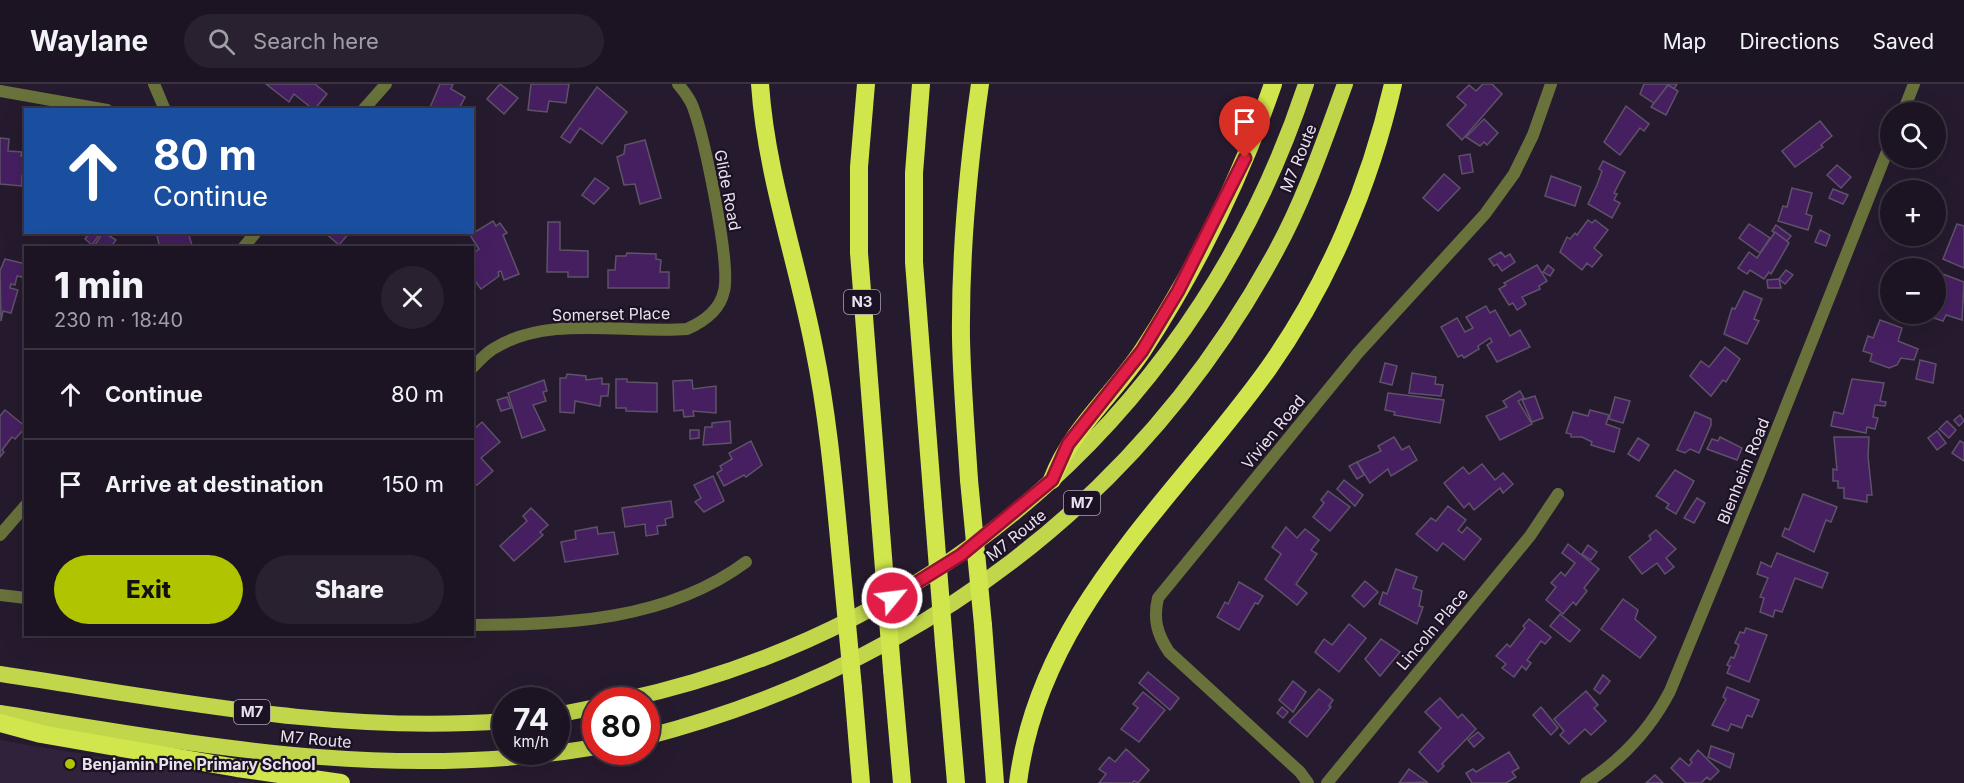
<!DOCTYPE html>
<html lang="en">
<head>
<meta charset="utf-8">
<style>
	:root { --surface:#1c1422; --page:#29212f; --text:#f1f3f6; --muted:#a09ea5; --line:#3a3340; --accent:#b0c500 }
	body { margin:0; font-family:Inter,sans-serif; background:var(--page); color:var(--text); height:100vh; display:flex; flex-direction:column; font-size:22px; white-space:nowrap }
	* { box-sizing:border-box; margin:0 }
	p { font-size:20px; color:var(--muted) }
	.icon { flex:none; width:33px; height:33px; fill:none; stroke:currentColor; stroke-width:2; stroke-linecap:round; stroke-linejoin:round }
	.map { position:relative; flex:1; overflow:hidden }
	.panel { position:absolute; left:24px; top:162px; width:450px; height:390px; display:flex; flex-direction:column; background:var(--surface); border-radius:0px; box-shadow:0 6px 24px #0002,0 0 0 2px var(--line) }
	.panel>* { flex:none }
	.banner { position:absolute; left:24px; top:24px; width:450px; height:126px; border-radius:0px; box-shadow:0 6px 24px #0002,0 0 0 2px var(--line); background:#1a4fa0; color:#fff; overflow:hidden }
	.fabs { position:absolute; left:1880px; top:18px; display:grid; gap:12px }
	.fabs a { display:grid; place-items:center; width:66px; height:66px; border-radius:50%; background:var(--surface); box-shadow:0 6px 24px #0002,0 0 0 2px var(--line); font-size:30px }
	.speed { position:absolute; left:492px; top:603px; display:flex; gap:12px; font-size:30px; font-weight:700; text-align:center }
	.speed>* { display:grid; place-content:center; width:78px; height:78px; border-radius:50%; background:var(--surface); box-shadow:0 6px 24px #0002,0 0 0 2px var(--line); line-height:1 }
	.speed small { font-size:15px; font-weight:400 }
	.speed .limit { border:9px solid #d22; background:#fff; color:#111 }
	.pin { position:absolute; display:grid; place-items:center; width:51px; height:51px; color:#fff; margin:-62px -26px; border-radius:50% 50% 50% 0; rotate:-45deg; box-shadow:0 0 6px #0007 }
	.pin .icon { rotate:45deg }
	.me { position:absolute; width:66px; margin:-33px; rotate:61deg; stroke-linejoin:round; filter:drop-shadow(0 0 4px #0008) }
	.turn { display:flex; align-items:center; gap:21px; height:126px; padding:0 30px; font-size:27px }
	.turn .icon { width:78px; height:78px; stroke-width:2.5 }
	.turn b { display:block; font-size:42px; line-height:51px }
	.round { display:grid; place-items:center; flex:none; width:63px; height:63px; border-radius:32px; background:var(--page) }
	.overview { display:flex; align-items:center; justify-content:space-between; height:102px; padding:0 30px }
	h1 { font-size:36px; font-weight:800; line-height:45px }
	.button { display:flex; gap:12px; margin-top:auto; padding:12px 30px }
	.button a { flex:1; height:69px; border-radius:36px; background:var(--accent); color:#111; font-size:24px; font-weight:800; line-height:69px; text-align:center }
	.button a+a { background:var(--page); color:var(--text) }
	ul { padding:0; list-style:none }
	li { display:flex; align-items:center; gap:18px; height:90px; padding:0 30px; border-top:2px solid var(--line) }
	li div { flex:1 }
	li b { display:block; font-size:22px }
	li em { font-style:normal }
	header { display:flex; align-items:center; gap:36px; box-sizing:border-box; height:84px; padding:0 30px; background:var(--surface); border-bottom:2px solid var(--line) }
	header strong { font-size:28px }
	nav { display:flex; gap:33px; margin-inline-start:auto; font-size:21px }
	.search { width:420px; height:54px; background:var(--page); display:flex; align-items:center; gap:15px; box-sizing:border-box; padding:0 21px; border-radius:33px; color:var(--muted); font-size:22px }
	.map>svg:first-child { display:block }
	.built { fill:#30223b }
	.building { fill:#461f61; stroke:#5e5268; stroke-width:1.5 }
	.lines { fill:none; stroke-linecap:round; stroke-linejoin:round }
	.minor { stroke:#69723b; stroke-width:12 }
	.trunk { stroke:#c1d64a; stroke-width:16 }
	.motorway { stroke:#d0e64c; stroke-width:18 }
	.motorway-bridge { stroke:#d0e64c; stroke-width:18 }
	.route-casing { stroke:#92132f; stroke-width:15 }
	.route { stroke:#e11d48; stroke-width:10 }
	.poi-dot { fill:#b0c500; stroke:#1c1224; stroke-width:2 }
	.labels { text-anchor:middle; stroke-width:4.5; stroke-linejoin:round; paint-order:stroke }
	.shield { fill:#1c1224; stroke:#aba3b1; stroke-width:1.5 }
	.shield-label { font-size:15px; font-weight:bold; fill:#e8e1ee }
	.street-label { font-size:16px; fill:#e8e1ee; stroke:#1c1224 }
	.poi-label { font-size:16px; font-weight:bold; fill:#e8e1ee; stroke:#1c1224; text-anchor:start }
</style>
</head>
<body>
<header>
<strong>Waylane</strong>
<div class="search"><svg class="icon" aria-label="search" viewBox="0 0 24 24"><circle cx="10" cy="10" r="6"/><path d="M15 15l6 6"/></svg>Search here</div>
<nav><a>Map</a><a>Directions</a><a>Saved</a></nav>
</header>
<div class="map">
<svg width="1964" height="699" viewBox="0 0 1964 699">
	<rect width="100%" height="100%" fill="#261b2e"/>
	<polygon class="built" points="0,656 22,660 259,699 0,699"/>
	<g class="building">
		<polygon points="266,0 315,0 327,10 314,26 294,10 289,18"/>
		<polygon points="440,0 453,0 451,5 465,13 460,23 464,26 429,26"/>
		<polygon points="500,0 518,14 504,30 487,15"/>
		<polygon points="531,0 569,0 566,19 549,17 547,28 528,26"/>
		<polygon points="1483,0 1492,0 1502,10 1462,56 1447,41 1466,21 1457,13 1469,1 1476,7"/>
		<polygon points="1644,0 1677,0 1674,5 1668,1 1655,20 1640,10"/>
		<polygon points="1668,1 1678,7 1666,31 1651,23"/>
		<polygon points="597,3 627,28 602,60 580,44 570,59 561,53"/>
		<polygon points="1626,22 1649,40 1644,47 1640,44 1620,71 1604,58"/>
		<polygon points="1484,35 1498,49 1487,61 1484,58 1480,62 1466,53"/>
		<polygon points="1820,37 1832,52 1821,61 1823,63 1795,83 1782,67"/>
		<polygon points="0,54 9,55 8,67 22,68 21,72 26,73 26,93 22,92 22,102 0,100"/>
		<polygon points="645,56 661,114 640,120 635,100 624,101 617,73 624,70 625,61"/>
		<polygon points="1470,70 1473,88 1462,90 1459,72"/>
		<polygon points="1603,77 1625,88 1614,109 1617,110 1614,116 1620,119 1612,134 1588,120 1597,101 1602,87 1599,85"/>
		<polygon points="1837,81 1851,93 1841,104 1827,91"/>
		<polygon points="1444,90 1460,104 1438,127 1423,114"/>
		<polygon points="1551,92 1581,103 1575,122 1545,112"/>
		<polygon points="595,94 609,104 594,120 582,111"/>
		<polygon points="1792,104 1812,109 1806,130 1812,132 1808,146 1778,137 1783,122 1787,123"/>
		<polygon points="1833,105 1848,111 1843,120 1829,114"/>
		<polygon points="1588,136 1592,139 1595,136 1608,146 1594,164 1602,171 1592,183 1587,179 1582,186 1560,168 1567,153 1570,155 1575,149 1577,151"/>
		<polygon points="493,137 496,142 500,139 507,149 503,151 519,190 504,196 501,187 498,188 499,192 481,205 472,193 472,170 479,165 470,151"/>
		<polygon points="548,138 560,138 560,166 588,167 588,193 568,193 568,188 547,188"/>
		<polygon points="1749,140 1770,154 1760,169 1739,154"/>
		<polygon points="1957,140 1964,142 1964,184 1943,175"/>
		<polygon points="1776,141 1791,152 1787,157 1772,147"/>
		<polygon points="1820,146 1830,151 1826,162 1815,158"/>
		<polygon points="90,148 99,151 92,161 85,155"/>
		<polygon points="103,148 116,156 110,164 93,164"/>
		<polygon points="156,148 188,148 192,161 160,164"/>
		<polygon points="324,148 350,148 339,161"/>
		<polygon points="1775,148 1789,159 1771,190 1769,188 1764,195 1750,186 1747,190 1738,184 1749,168 1757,174"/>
		<polygon points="1501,168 1505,173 1510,170 1515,178 1502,187 1497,180 1494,182 1489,175"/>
		<polygon points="627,169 656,170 656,175 661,176 660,188 669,188 669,204 608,204 608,186 615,186 616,172 626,172"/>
		<polygon points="5,175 26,180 26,194 17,192 15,201 11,200 10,204 18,206 11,229 3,227 1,237 0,187"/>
		<polygon points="1537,181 1547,197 1539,202 1540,205 1522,213 1526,220 1517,226 1513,219 1509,221 1499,205 1506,201 1504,199"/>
		<polygon points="1548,181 1554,186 1550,192 1543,188"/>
		<polygon points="1786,186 1793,191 1785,200 1779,195"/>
		<polygon points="1935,187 1964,198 1962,236 1946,231 1943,237 1922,230 1935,230"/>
		<polygon points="1779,195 1781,204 1768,204 1767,196"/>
		<polygon points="1744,207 1762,215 1754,235 1759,237 1747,260 1724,250 1732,224 1735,225"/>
		<polygon points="1486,222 1490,229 1495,226 1510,252 1520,246 1530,263 1497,278 1487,261 1492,258 1490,254 1478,262 1479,265 1464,274 1462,271 1458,273 1441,243 1457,234 1465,248 1473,244 1466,233"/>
		<polygon points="1880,236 1902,244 1898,257 1918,265 1914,276 1901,274 1897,281 1889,284 1870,277 1872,270 1863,267 1868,252 1873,254"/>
		<polygon points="1725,263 1740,275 1726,298 1723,296 1711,312 1690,292 1701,277 1709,283"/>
		<polygon points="1920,276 1936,280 1933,299 1916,295"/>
		<polygon points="1385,279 1397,282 1392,301 1380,298"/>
		<polygon points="1412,289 1436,293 1435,300 1443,301 1441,312 1409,309"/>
		<polygon points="567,290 586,292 586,296 602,294 602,300 609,300 608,312 601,312 600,322 575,317 574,329 560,328 560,294 566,294"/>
		<polygon points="616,295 627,295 627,298 657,299 657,328 626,327 626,324 616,324"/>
		<polygon points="1852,295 1884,299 1880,317 1886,318 1885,322 1875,321 1873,333 1878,334 1875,345 1867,343 1866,349 1831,342 1834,328 1843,330"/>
		<polygon points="544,296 547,307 543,308 546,317 533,321 545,346 522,354 508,309"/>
		<polygon points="692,296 693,305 716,302 716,329 693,327 694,332 684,333 683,326 674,327 673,297"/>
		<polygon points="1520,307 1524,314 1518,317 1532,340 1500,356 1486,332 1507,323 1503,317"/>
		<polygon points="1388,309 1444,316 1440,339 1394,331 1395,328 1385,326"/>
		<polygon points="1535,312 1543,334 1532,338 1522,316"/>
		<polygon points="507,313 511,324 501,327 497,316"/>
		<polygon points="1615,313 1630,317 1623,339 1609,335"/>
		<polygon points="5,326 26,343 15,355 12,353 2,366 4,368 0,373 0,332"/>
		<polygon points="1590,326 1609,331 1606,340 1620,345 1614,368 1591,361 1592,358 1582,353 1571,353 1571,350 1566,349 1573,328 1588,332"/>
		<polygon points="1695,328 1711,335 1711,341 1699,369 1690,365 1685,369 1677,366"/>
		<polygon points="1960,331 1964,337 1959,342 1954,336"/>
		<polygon points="730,337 731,359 703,361 705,343 712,343 712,339"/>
		<polygon points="1947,337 1956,346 1949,354 1939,345"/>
		<polygon points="482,338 500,358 481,374 493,387 477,401 472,397 472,347"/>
		<polygon points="690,346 699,346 699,354 690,355"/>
		<polygon points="1937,347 1946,359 1937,366 1928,354"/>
		<polygon points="1394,353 1402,366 1409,362 1417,376 1391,392 1388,385 1370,399 1357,378 1381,367 1378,362"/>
		<polygon points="1720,353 1742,364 1737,376 1707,365 1712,355 1718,357"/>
		<polygon points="1834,353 1869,353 1868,372 1872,411 1867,411 1867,418 1844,414 1844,404 1838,404 1838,397 1833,397 1833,385 1837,386"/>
		<polygon points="1638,354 1649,361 1639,377 1628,370"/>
		<polygon points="751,357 762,381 746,393 744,391 724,402 717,389 722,386 720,382 732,375 729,369"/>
		<polygon points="1960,357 1964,359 1964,377 1952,369"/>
		<polygon points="1357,378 1364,391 1357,395 1349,382"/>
		<polygon points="1482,380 1495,396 1503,389 1513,400 1503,409 1500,404 1474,426 1469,419 1464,424 1444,399 1463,383 1469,390"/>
		<polygon points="1675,386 1694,397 1676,430 1666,424 1669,420 1656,412"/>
		<polygon points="713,392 724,417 704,428 695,418 701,414 694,401"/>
		<polygon points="1344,396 1363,411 1355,422 1337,405"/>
		<polygon points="1328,407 1350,423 1330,447 1313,433 1324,419 1321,416"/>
		<polygon points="1803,410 1837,423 1831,438 1826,436 1814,468 1782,452 1785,444 1789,446"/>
		<polygon points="1697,414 1705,419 1694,439 1684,434"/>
		<polygon points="671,417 673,433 665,435 666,441 657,442 658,450 646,452 645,440 625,443 622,424"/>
		<polygon points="1448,422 1466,436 1458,446 1462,449 1467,443 1481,455 1464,476 1443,459 1437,467 1416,450 1431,434 1436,437"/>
		<polygon points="531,424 548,441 540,448 543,451 514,477 500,462 527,437 523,432"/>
		<polygon points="597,443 598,450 614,448 618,470 565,478 561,458 576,455 575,447"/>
		<polygon points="1286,443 1297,454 1305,445 1319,456 1311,466 1317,470 1296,500 1307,509 1297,521 1265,495 1281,470 1272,463"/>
		<polygon points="1656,446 1676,465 1666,474 1674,483 1665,490 1657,479 1642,490 1629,473 1651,455 1649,452"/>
		<polygon points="1568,460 1599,485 1584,504 1587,507 1576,521 1573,518 1563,530 1546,516 1556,503 1551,499 1561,488 1565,492 1575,479 1562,469"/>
		<polygon points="1588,461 1597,468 1591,476 1582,470"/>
		<polygon points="1777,469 1828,489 1822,504 1795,494 1782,528 1775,526 1773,533 1760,528 1764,514 1760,513 1768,494 1757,490 1761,478 1771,483"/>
		<polygon points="1396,485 1417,493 1413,504 1422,507 1419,522 1423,523 1417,540 1379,520 1383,508 1387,510"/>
		<polygon points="1365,497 1378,508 1364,523 1352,512"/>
		<polygon points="1239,498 1263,512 1258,520 1255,519 1239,546 1217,533 1225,518 1228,520"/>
		<polygon points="1623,515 1638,526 1635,535 1656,553 1640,574 1601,545"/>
		<polygon points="1560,530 1580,546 1570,558 1550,542"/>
		<polygon points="1529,535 1551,553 1545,560 1541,557 1527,576 1531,579 1526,586 1522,582 1514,593 1502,584 1506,580 1496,572 1507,560 1510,563 1525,544 1523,542"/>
		<polygon points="1349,540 1366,554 1339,588 1315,568 1324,555 1332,561"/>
		<polygon points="1746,544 1767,551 1749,598 1727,589 1730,582 1727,581 1731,573 1734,574 1739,561 1735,559 1740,548 1744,549"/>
		<polygon points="1381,555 1400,568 1380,592 1365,575"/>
		<polygon points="1148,588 1179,614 1170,626 1139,599"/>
		<polygon points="1603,591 1610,597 1600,610 1594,605"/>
		<polygon points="1293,597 1306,608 1293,628 1279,616"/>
		<polygon points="1727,603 1759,616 1752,633 1747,631 1742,644 1731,640 1728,647 1712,641 1726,615 1723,613"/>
		<polygon points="1319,605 1333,616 1329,622 1331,623 1307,653 1289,638"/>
		<polygon points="1586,607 1598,621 1594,624 1606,637 1591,651 1585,645 1569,660 1560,651 1564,647 1554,635"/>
		<polygon points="1143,608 1165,626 1139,658 1121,645 1138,624 1133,620"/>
		<polygon points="1440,614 1458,634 1462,630 1476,645 1442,680 1444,682 1438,688 1419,668 1441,644 1425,628"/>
		<polygon points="1282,623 1288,628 1283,634 1277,629"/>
		<polygon points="1541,623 1558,644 1551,651 1533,631"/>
		<polygon points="1478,648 1484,654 1474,663 1468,656"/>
		<polygon points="1711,662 1734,670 1730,684 1708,673"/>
		<polygon points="1126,665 1149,686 1138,699 1134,697 1132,699 1099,699 1106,690 1099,685 1109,673 1115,678"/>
		<polygon points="1698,666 1719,687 1710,696 1707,693 1701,699 1686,699 1671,684 1680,674 1689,682 1692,678 1690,676"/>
		<polygon points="1509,668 1519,684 1512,688 1516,693 1506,699 1472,699 1466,689 1473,685 1476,688"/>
		<polygon points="1409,685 1427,698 1399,699"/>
		<polygon points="1655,691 1663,699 1646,699"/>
	</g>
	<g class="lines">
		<g class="minor">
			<polyline points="154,0 165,26"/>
			<polyline points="0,7 107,26"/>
			<polyline points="363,26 386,0"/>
			<polyline points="1903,28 1914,0"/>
			<polyline points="243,164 256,148"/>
			<path d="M 472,284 C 479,277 485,270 493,265 C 548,230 625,250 687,245 C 703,238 720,226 724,207 C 731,179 704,53 693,23 C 690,15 684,7 678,0"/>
			<polyline points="0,451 26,421"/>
			<polyline points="0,511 26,514"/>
			<path d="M 472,541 C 566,541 668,536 746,478"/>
			<path d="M 1308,699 L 1300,688 L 1169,568 C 1157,550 1153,535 1158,514 L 1358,269 L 1485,130 L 1514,90 L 1533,51 L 1551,0"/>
			<polyline points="1327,699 1530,452 1558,410"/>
			<path d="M 1586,699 C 1621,676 1651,644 1670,607 L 1758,393 L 1890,60"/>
		</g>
		<g class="trunk">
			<path d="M 0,590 C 168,615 335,650 506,637"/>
			<path d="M 623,616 C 948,546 1202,316 1306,0"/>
			<path d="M 0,629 C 201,661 392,698 596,663"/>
			<polyline points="556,631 596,623"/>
			<path d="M 646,653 C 919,582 1141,416 1276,167 C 1305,114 1324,57 1345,0"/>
		</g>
		<g class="motorway">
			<path d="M 760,0 C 766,90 797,176 814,264 C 827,327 833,391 839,455"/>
			<polyline points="866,0 859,83 859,169 880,435"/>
			<polyline points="921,0 914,89 914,178 933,421"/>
			<path d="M 969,396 C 966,349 962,302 961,255 C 960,170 968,84 980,0"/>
			<path d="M 1052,396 C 1071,345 1114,310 1143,266 C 1197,183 1241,93 1273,0"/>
			<polyline points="983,541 995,699"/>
			<polyline points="944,560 956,699"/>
			<polyline points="892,586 902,699"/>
			<polyline points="853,604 861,699"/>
			<polyline points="0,639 41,650 237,684 341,699"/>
			<path d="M 1018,699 C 1039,528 1173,418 1268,285 C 1328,200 1370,101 1393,0"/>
		</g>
		<g class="motorway-bridge">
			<polyline points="969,396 983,541"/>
			<polyline points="933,421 944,560"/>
			<polyline points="880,435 892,586"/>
			<polyline points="839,455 853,604"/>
		</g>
	</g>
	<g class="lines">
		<defs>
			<polyline id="route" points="892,514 961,471 1052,396 1068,360 1142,267 1178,207 1245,74"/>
		</defs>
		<use href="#route" class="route-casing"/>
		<use href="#route" class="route"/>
	</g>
	<circle class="poi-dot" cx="70" cy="680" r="6"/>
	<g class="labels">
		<g class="shield">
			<rect x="844" y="206" width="36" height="24" rx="4.5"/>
			<rect x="1064" y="407" width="36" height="24" rx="4.5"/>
			<rect x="234" y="616" width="36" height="24" rx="4.5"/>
		</g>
		<g class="shield-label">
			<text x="862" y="223">N3</text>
			<text x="1082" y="424">M7</text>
			<text x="252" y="633">M7</text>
		</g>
		<g class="street-label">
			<text transform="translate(1298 74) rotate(-68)" y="6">M7 Route</text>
			<text transform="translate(728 106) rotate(79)" y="6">Glide Road</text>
			<text transform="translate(611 230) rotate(-1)" y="6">Somerset Place</text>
			<text transform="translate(1273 348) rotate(-51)" y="6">Vivien Road</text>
			<text transform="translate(1743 387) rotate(-68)" y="6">Blenheim Road</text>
			<text transform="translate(1016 451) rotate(-39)" y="6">M7 Route</text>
			<text transform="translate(1432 545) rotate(-50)" y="6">Lincoln Place</text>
			<text transform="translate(316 655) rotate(5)" y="6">M7 Route</text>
		</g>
		<g class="poi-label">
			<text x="82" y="686">Benjamin Pine Primary School</text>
		</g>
	</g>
</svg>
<div class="fabs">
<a><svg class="icon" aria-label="search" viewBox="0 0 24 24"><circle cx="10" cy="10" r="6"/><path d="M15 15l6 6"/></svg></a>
<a>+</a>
<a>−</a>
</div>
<div class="speed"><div>74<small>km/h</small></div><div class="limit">80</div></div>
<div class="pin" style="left:1245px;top:74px;background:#d93025"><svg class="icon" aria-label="arrive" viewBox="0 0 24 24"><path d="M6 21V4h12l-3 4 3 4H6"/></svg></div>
<svg class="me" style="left:892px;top:514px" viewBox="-20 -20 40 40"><circle r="17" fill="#e11d48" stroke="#fff" stroke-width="3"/><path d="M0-11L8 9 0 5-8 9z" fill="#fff"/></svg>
<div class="banner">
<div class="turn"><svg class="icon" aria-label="ahead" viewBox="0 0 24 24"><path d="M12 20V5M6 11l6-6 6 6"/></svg><div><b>80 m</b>Continue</div></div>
</div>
<section class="panel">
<div class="overview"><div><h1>1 min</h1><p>230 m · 18:40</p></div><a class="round"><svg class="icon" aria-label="close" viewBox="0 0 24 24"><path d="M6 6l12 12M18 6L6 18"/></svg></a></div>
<ul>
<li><svg class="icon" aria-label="ahead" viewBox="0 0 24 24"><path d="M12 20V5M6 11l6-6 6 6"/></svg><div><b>Continue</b></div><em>80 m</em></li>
<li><svg class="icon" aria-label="arrive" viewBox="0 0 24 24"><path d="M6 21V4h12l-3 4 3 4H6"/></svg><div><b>Arrive at destination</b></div><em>150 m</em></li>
</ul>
<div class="button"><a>Exit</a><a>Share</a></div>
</section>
</div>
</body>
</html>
